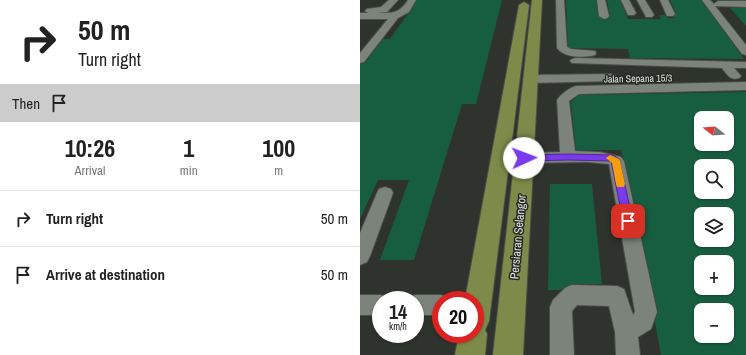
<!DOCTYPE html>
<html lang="en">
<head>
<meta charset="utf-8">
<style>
	:root { --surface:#fff; --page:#f2f2f2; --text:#222; --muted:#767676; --line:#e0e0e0 }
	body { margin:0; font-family:"Archivo Narrow",sans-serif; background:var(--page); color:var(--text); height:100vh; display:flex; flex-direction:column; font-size:15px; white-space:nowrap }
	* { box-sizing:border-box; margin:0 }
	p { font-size:13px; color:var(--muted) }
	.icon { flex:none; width:22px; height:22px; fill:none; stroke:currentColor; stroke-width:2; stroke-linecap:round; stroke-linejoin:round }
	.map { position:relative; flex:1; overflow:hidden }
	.side { display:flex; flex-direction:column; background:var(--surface); width:360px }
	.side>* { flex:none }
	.top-card { background:#fff; color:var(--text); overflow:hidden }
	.needle { width:26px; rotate:287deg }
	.controls { position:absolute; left:334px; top:111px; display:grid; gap:8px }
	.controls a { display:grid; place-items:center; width:40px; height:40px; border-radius:8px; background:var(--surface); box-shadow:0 1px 3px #0004; font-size:20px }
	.speed { position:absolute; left:12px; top:291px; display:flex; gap:8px; font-size:20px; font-weight:700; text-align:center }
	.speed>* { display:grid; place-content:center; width:52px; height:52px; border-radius:50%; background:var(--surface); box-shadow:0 1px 3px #0004; line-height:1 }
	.speed small { font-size:10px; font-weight:400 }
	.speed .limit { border:6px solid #d22; background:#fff; color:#111 }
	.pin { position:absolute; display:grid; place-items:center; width:34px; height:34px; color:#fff; margin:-17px; border-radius:8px; box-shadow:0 2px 6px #0006 }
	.me { position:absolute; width:44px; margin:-22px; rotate:88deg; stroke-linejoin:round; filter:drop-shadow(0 0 3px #0008) }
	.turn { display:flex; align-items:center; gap:14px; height:84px; padding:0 12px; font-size:18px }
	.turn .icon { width:52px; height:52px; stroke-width:2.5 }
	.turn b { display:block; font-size:28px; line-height:34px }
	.then { display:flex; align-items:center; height:38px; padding:0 12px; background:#0003; gap:8px; font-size:15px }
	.eta { display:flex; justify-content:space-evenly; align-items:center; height:68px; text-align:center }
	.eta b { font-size:24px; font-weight:800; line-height:28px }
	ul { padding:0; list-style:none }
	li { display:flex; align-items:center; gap:12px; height:56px; padding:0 12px; border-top:1px solid var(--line) }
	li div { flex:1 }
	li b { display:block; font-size:15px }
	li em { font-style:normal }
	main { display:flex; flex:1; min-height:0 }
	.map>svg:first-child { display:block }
	.building { fill:#175e40; fill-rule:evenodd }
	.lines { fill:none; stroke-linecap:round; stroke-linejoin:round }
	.minor-casing { stroke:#4a4f49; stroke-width:2 }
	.major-casing { stroke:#4a4f49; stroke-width:2 }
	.minor { fill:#7b837a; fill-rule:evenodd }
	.major { fill:#7c8b49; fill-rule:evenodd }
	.route { fill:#7c3aed; stroke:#51269a }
	.slow { fill:#f59e0b }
	.labels { text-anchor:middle; stroke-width:3; stroke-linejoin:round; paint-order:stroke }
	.far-street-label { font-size:10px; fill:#dde1dc; stroke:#242a23 }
	.street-label { font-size:12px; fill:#dde1dc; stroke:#242a23 }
</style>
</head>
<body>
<main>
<section class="side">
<div class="top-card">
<div class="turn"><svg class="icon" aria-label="right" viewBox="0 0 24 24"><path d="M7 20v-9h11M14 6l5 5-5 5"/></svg><div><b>50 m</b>Turn right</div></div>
<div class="then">Then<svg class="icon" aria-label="arrive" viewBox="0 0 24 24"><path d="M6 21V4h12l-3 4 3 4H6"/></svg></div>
</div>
<div class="eta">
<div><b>10:26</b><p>Arrival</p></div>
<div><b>1</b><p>min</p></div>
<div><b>100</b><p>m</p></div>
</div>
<ul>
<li><svg class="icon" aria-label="right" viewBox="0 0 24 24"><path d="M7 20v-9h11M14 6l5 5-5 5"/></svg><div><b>Turn right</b></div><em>50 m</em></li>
<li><svg class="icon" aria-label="arrive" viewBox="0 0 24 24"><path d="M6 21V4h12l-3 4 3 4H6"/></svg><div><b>Arrive at destination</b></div><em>50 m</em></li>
</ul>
</section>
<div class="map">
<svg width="386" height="355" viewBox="0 0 386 355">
	<rect width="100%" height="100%" fill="#2e342d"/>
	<g class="building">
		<polygon points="57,0 142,0 116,104 102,104 54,260 20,260 49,180 18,180 0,219 0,64 5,63 23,39 30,39 47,15 50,13"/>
		<polygon points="206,0 236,0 238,16 244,20 250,16 247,0 260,0 268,19 301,19 299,15 305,15 307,18 313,18 316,13 310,0 341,0 384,59 270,58 268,49 211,48 208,46"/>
		<polygon points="370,8 386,8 386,26 372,10"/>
		<path d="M 386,92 L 386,355 L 301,355 L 295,322 L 298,312 L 265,161 L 263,157 L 261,150 L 216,150 L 211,102 L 219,95 ZM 341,118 L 367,118 L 367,144 L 341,144 ZM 341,166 L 367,166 L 367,192 L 341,192 ZM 341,214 L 367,214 L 367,240 L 341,240 ZM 341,262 L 367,262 L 367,288 L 341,288 ZM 341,310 L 367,310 L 367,336 L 341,336 Z"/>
		<polygon points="190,184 232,184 242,284 212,284 201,290 188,290"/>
	</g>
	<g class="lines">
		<defs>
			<g id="minor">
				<path d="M 29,0 L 38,0 L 27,12 L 17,13 C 32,13 39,14 48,0 L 56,0 L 49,12 L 38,18 L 4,62 L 0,63 L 0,53 L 28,19 L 0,19 L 0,13 L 8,13 L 5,11 L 7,9 L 21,7 Z"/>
				<path d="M 196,0 L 204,0 L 207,47 L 211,49 L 235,51 L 236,53 L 235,55 C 224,58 204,58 197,48 Z"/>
				<polygon points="237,0 245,0 249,16 247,18 244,19 239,16"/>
				<polygon points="261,0 269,0 276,13 274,15 268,15"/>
				<polygon points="277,0 285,0 294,15 292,17 286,17"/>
				<polygon points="300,0 308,0 315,14 313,16 307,16"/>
				<polygon points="342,0 350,0 354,4 358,1 386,1 386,7 355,6 386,45 386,55 382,54"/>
				<path d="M 216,58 L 386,62 L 386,68 L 374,68 L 381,76 L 379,78 C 370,81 367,74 362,68 L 212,63 L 210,61 L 212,59 Z"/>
				<polygon points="251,74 255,75 257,78 255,81 171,83 167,82 165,79 167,76 171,75"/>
				<path d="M 386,82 L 386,90 L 219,94 L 209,101 L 215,151 L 240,152 L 261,157 L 264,161 L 297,312 L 291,329 L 278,337 L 280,355 L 256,355 L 255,332 L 249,306 L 217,305 L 212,311 L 214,355 L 190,355 L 190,307 L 193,300 L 205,288 L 212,285 L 257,286 L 264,289 L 273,315 L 275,312 L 249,164 L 227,162 L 164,163 L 159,162 L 156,158 L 159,154 L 164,153 L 200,152 L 197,100 C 201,94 209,88 216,86 Z"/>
				<polygon points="25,187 31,189 33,193 10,256 7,262 0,265 0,233 17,193 19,189"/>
				<polygon points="0,295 21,295 29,298 30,300 21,300 21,315 0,315"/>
				<polygon points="55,295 81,295 89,298 90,300 81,300 81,315 55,315 55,300 46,300 47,298"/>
			</g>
			<g id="major">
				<polygon points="172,0 182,0 163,355 133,355"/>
				<polygon points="164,2 169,5 129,321 125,330 127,334 125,355 95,355 99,334 115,334 115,300 105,300 159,5"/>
			</g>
		</defs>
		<use href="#minor" class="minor-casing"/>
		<use href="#major" class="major-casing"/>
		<use href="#minor" class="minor"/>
		<use href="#major" class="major"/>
	</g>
	<polygon class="route" points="208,154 253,155 259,159 273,221 271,224 268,226 264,224 263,221 251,161 208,160 164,161 160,158 164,155"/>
	<polygon class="slow" points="250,155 259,159 260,161 265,184 264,187 257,187 256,184 252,163 246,158"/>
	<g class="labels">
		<g class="far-street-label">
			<text transform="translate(278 78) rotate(-1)" y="4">Jalan Sepana 15/3</text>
		</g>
		<g class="street-label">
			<text transform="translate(158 237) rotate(-85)" y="4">Persiaran Selangor</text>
		</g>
	</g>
</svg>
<div class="controls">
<a><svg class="needle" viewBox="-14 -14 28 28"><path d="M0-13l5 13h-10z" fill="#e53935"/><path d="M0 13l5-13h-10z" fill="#767676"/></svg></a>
<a><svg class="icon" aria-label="search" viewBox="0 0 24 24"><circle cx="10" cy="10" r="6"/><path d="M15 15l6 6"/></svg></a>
<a><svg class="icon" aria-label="layers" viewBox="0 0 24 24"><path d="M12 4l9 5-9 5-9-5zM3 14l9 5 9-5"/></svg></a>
<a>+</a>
<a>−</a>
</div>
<div class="speed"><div>14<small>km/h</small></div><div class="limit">20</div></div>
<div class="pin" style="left:268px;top:221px;background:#d93025"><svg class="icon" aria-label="arrive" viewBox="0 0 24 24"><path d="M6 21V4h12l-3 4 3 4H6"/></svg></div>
<svg class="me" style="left:164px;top:158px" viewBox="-20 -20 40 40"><circle r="19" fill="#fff"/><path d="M0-13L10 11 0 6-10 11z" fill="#7c3aed"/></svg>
</div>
</main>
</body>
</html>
